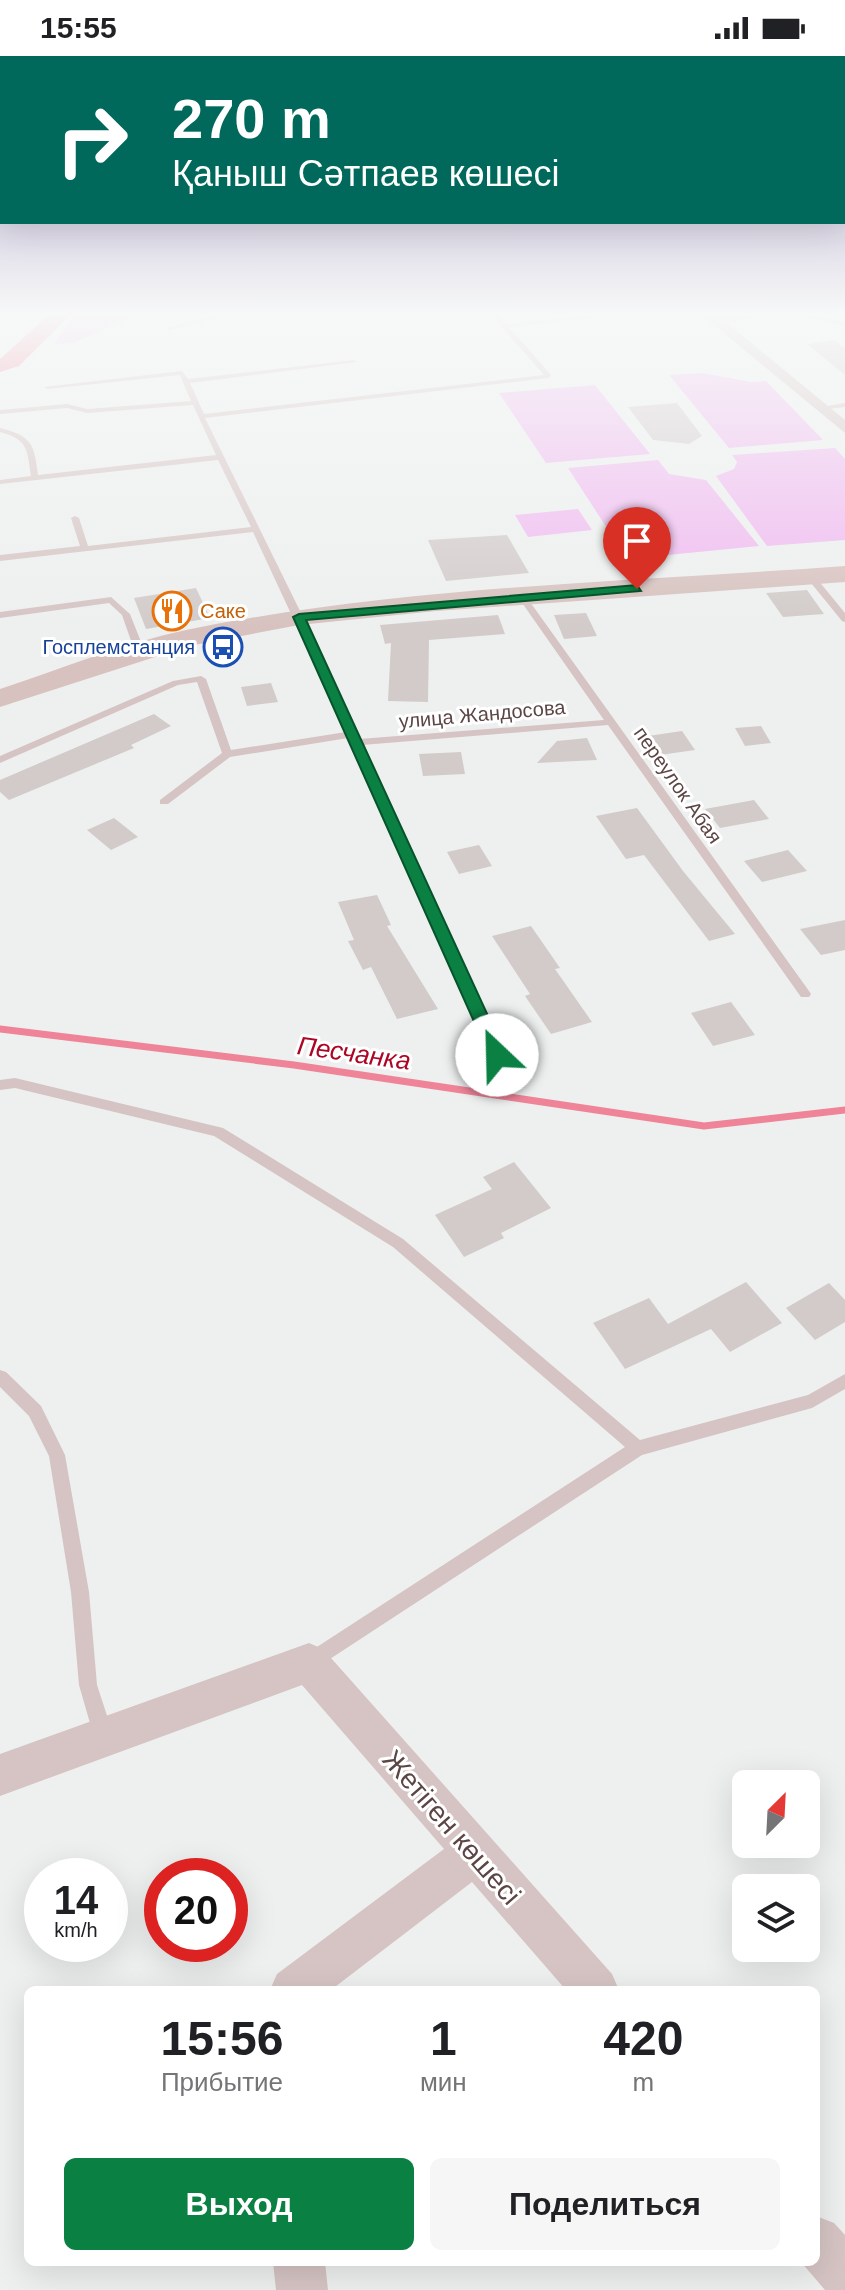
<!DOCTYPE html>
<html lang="ru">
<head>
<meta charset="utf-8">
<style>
	:root { --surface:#fff; --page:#f6f6f6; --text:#202124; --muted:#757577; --accent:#0b8043 }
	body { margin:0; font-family:Arial,sans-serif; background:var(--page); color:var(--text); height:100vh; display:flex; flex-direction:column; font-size:30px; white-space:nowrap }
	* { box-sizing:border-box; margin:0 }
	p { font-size:26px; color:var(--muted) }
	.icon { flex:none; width:44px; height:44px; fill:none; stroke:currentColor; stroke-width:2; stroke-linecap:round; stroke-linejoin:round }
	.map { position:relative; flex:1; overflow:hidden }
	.side { position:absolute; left:24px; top:1930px; width:796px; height:280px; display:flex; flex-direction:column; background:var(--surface); border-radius:12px; box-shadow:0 8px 32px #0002 }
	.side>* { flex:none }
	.top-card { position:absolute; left:0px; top:0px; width:846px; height:168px; box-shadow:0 8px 32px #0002; background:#00695c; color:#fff; overflow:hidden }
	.needle { width:52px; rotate:24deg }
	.fabs { position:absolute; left:732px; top:1714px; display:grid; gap:16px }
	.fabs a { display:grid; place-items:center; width:88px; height:88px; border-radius:12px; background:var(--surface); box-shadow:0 8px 32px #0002; font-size:40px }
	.speed { position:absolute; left:24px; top:1802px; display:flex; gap:16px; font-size:40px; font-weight:700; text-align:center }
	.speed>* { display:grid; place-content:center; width:104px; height:104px; border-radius:50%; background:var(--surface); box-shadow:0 8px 32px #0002; line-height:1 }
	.speed small { font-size:20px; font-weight:400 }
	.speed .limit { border:12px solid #d22; background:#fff; color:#111 }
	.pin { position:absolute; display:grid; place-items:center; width:68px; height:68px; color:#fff; margin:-82px -34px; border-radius:50% 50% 50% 0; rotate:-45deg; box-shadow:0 0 8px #0007 }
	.pin .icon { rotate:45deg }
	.me { position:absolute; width:88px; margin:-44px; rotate:336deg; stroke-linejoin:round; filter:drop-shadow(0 0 6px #0008) }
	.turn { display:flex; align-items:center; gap:28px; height:168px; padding:0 40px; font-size:36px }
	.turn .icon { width:104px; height:104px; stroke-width:2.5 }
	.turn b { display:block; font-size:56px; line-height:68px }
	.eta { display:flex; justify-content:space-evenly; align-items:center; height:136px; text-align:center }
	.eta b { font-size:48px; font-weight:700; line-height:56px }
	.primary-button { display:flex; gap:16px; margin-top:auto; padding:16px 40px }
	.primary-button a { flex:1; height:92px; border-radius:12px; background:var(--accent); color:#fff; font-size:32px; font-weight:700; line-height:92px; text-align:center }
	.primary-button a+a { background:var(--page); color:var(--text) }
	.status { display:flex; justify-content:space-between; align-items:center; height:56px; padding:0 40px; background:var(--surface); direction:ltr }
	.status svg { height:22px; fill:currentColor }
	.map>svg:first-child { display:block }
	.green { fill:#f0b9f0 }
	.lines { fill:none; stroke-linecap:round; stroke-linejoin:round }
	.stream { stroke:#ef8498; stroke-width:7 }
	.river { fill:#ef8498; fill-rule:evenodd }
	.building { fill:#d2cbca }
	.lane { fill:#d5c4c3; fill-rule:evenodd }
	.street { fill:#d5c4c3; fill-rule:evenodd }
	.secondary { fill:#d7c2bf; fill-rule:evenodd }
	.route { fill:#0b8043; stroke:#07532c; stroke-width:2 }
	.labels { text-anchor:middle; stroke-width:6; stroke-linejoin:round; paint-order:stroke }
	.far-food-label { font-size:20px; fill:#c56008; stroke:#fff; text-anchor:start }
	.far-transit-label { font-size:20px; fill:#164399; stroke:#fff; text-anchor:end }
	.far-street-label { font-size:20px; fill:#5b4645; stroke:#fff }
	.water-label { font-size:26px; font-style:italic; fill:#ad0625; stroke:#fff }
	.near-street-label { font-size:28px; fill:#5b4645; stroke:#fff }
</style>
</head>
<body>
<div class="status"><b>15:55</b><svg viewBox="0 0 49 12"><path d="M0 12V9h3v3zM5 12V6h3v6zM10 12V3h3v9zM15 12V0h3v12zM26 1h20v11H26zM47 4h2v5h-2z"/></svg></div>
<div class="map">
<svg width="845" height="2234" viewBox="0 0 845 2234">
	<rect width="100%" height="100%" fill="#edf0ef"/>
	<g class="green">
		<polygon points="75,259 135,259 74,287 54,288"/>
		<polygon points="702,317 751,326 766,325 823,384 729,392 669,319"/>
		<polygon points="595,329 650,398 546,407 499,337"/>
		<polygon points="835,392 845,403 845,484 767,490 716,420 734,413 737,406 732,399"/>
		<polygon points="658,404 669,418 706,424 759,490 627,503 568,412"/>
		<polygon points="578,453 592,474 528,481 515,459"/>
	</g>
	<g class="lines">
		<polyline class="stream" points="0,973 294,1009 704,1070 845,1054"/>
		<polygon class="river" points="49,259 70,259 19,310 0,316 0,303"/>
	</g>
	<g class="building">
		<polygon points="834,284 845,293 845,319 807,288"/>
		<polygon points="677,347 702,380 689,388 653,384 628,351"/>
		<polygon points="507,479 529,517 446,525 428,484"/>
		<polygon points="196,532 210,562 146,573 134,542"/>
		<polygon points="807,534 824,558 783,561 766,537"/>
		<polygon points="586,557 597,580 564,583 554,559"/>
		<polygon points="498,559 505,578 429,584 428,646 388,645 391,587 385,588 380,569"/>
		<polygon points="271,627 278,646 247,650 241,631"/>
		<polygon points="154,658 171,670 131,689 134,692 9,744 0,736 0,724"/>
		<polygon points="761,670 771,687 745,690 735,672"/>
		<polygon points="682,675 695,694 660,699 648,680"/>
		<polygon points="587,682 597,704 537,707 557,685"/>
		<polygon points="461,696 465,718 423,720 419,698"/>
		<polygon points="754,744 769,763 720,772 705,753"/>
		<polygon points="637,752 683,815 735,878 709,885 644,799 626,803 596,760"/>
		<polygon points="114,762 138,781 111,794 87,774"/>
		<polygon points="479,789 492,810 459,818 447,796"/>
		<polygon points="788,794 807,815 762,826 744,805"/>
		<polygon points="377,839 391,869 387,870 438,953 397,963 371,911 363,914 348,885 354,884 338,846"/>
		<polygon points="845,864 845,894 821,899 800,873"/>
		<polygon points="531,870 560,912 555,913 592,966 551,978 525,940 530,938 492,880"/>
		<polygon points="731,946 755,979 713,990 691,957"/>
		<polygon points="514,1106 551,1152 501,1177 504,1182 464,1201 435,1159 492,1133 483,1121"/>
		<polygon points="746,1226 782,1267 730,1296 711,1273 625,1313 593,1267 649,1242 668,1268"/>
		<polygon points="829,1227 845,1244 845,1266 815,1284 786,1252"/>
	</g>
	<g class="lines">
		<g class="lane">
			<polygon points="218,259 230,259 169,274 166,272"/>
			<path d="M 491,259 L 498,259 L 506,268 L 596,259 L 620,259 L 509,271 L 551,319 L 549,322 L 205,362 L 303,561 L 359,683 L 604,664 L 518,541 L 525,539 L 809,935 L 811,938 L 809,941 L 801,941 L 608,669 L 362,689 L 503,999 L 497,1004 L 491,999 L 348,682 L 230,701 L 168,748 L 160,748 L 160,744 L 222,697 L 197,626 L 178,629 L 0,707 L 0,700 L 173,625 L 201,620 L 206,623 L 231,694 L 346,676 L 253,476 L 0,505 L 0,499 L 80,490 L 71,462 L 75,460 L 79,462 L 88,490 L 251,471 L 218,404 L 0,428 L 0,424 L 31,420 C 27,394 29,384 0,376 L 0,372 C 32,380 34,388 38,419 L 216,399 L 193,349 L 87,357 L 67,352 L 0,358 L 0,354 L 67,348 L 87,353 L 191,345 L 180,319 L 47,333 L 44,331 L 182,315 L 188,323 L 354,304 L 357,306 L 190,327 L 204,358 L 544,319 Z"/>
			<polygon points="794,259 808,259 845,266 845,270"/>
			<polygon points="845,347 845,351 820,354 816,352"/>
			<polygon points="807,518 813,518 845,557 845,566 842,565 807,522"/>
			<polygon points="111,541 130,558 145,596 143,598 135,596 122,559 109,547 0,562 0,556"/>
			<polygon points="15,1022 223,1072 403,1183 640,1384 808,1339 845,1318 845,1333 812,1352 642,1399 310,1616 303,1614 301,1607 303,1600 625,1391 393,1191 214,1080 15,1032 0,1034 0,1024"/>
			<polygon points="0,1314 6,1316 41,1350 65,1399 89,1536 97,1629 114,1681 111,1688 104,1691 97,1688 94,1681 79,1629 71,1536 49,1400 29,1360 0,1331"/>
		</g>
		<g class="street">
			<polygon points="702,259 767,259 727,267 845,364 845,377"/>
			<polygon points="309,1587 323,1593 612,1918 619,1934 566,1934 472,1826 331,1934 270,1934 277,1918 444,1793 302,1629 0,1740 0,1698"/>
			<polygon points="816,2160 834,2167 845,2179 845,2234 825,2234 801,2206 816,2206"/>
			<polygon points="273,2206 325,2206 328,2234 276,2234"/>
		</g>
		<path class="secondary" d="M 845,510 L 845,526 L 436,555 L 299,569 L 189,590 L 0,651 L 0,633 C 61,613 123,587 186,574 C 402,530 625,526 845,510 Z"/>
	</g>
	<linearGradient id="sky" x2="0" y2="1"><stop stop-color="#aba1c8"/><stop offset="0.45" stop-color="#f7f8f8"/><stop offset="1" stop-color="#f7f8f8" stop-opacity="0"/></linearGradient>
	<rect width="845" height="572" fill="url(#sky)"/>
	<polygon class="route" points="637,529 641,535 306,564 506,999 497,1005 489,999 293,561 299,558"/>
	<defs>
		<symbol id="restaurant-ring" viewBox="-11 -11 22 22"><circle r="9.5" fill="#fff" stroke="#e8710a" stroke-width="1.5"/><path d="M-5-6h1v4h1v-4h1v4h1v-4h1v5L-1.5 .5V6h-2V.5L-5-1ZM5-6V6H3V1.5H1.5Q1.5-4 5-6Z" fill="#e8710a"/></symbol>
		<symbol id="bus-ring" viewBox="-11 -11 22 22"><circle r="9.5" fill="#fff" stroke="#1a4fb4" stroke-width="1.5"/><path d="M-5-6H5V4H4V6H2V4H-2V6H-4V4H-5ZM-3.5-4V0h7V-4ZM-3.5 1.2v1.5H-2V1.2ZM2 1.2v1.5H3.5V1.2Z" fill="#1a4fb4"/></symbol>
	</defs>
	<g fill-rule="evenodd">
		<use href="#restaurant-ring" x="150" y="533" width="44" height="44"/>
		<use href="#bus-ring" x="201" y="569" width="44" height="44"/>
	</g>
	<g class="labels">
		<g class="far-food-label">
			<text x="200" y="562">Саке</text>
		</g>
		<g class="far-transit-label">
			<text x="195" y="598">Госплемстанция</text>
		</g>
		<g class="far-street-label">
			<text transform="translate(482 658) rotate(-5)" y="7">улица Жандосова</text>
			<text transform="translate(678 729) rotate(55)" y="7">переулок Абая</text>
		</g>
		<g class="water-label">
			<text transform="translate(354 997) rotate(8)" y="9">Песчанка</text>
		</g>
		<g class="near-street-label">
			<text transform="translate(452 1771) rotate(49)" y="10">Жетіген көшесі</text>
		</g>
	</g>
</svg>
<div class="fabs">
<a><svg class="needle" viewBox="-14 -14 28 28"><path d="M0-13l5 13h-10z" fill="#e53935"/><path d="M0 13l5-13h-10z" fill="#757577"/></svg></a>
<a><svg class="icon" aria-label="layers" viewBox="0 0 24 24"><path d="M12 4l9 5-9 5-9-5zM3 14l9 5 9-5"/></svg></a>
</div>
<div class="speed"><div>14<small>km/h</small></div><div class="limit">20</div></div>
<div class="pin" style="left:637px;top:533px;background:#d93025"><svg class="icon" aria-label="arrive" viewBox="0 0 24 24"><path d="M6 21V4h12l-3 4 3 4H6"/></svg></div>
<svg class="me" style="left:497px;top:999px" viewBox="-20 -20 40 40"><circle r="19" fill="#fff"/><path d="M0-13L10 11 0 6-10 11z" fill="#0b8043"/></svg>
<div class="top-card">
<div class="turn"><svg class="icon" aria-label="right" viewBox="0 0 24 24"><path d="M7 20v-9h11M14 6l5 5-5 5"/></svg><div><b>270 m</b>Қаныш Сәтпаев көшесі</div></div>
</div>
<section class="side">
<div class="eta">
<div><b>15:56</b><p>Прибытие</p></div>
<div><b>1</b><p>мин</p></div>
<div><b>420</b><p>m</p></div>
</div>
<div class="primary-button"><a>Выход</a><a>Поделиться</a></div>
</section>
</div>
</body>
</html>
